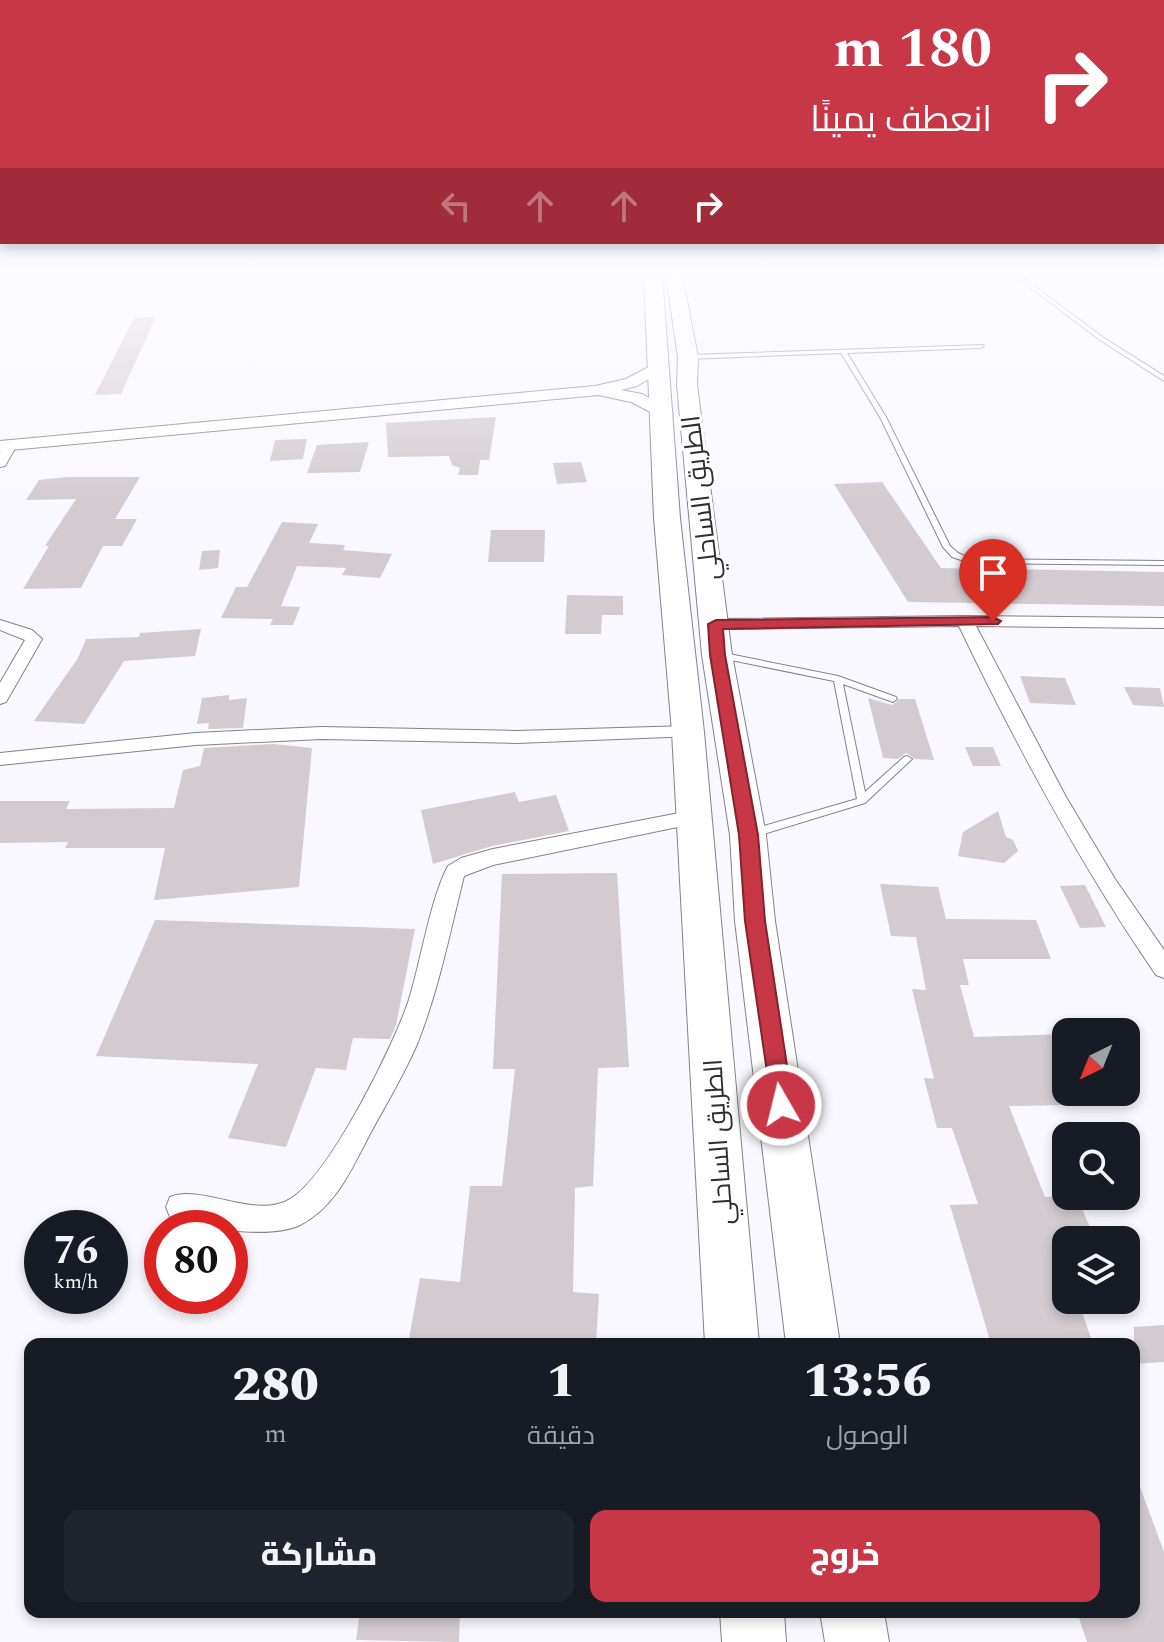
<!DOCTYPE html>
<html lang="ar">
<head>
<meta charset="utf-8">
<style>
	:root { --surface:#171b24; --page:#20242c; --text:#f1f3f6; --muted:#9ea1a6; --accent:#c73746 }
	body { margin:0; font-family:Spectral,Cairo,serif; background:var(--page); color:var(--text); direction:rtl; height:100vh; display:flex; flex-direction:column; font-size:30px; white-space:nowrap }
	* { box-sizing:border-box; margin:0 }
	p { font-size:26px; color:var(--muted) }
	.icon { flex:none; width:44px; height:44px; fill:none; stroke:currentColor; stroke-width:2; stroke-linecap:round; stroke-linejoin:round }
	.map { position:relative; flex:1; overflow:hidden; direction:ltr }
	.sheet { position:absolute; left:24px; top:1338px; width:1116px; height:280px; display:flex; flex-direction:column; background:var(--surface); border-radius:16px; box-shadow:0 4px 12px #0003; direction:rtl }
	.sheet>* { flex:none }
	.hud { position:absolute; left:0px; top:0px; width:1164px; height:244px; box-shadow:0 4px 12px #0003; direction:rtl; background:#c73746; color:#fff; overflow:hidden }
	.needle { width:52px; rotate:223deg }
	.tools { position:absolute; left:1052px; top:1018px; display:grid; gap:16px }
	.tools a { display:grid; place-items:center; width:88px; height:88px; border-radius:16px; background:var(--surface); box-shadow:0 4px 12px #0003; font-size:40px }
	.speed { position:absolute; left:24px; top:1210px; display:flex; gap:16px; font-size:40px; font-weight:700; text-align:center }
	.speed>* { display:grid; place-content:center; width:104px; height:104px; border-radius:50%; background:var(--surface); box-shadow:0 4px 12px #0003; line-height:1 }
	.speed small { font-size:20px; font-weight:400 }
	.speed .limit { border:12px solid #d22; background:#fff; color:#111 }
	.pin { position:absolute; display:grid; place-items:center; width:68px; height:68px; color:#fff; margin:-82px -34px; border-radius:50% 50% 50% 0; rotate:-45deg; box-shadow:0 0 8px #0007 }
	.pin .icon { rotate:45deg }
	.me { position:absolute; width:88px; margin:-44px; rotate:352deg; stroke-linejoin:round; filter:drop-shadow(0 0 6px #0008) }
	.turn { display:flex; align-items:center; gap:28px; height:168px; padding:0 40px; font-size:36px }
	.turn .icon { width:104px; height:104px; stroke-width:2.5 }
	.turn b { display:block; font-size:56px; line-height:68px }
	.lanes { display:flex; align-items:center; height:76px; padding:0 40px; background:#0003; justify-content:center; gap:40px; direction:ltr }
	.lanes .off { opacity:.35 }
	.eta { display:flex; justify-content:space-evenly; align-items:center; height:136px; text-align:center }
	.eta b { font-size:48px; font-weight:800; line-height:56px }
	.cta { display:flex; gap:16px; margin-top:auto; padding:16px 40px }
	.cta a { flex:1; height:92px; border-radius:16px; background:var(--accent); color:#fff; font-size:32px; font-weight:800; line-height:92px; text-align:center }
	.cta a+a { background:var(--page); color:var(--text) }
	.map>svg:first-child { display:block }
	.building { fill:#d3cbd0 }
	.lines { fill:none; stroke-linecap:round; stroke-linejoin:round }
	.lane-casing { stroke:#828289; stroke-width:2 }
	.street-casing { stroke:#828289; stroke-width:2 }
	.secondary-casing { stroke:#828289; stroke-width:2 }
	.highway-casing { stroke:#828289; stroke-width:2 }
	.lane { fill:#fff; fill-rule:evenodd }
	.street { fill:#fff; fill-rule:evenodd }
	.secondary { fill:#fff; fill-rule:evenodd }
	.highway { fill:#fff; fill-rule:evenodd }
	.route { fill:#c73746; stroke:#81242e; stroke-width:2 }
	.labels { text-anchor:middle; stroke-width:6; stroke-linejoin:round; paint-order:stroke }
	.street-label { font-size:26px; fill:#2e2e31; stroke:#fff }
</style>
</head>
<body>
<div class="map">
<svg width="1164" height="1642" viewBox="0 0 1164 1642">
	<rect width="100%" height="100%" fill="#f8f8fe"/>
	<g class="building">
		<polygon points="156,317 121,394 95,395 134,318"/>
		<polygon points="496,417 489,460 480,460 478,475 458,475 460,468 452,465 449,456 388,457 386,423"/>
		<polygon points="307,439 303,459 270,461 275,440"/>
		<polygon points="369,442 360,472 307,473 317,445"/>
		<polygon points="581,462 587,482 557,484 553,463"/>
		<polygon points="67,477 140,477 115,519 137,519 122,546 103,546 81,588 23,589 49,546 45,546 76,499 26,500 39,480"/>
		<polygon points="882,482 941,568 1164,572 1164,606 908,602 834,484"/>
		<polygon points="282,522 318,524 309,543 345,545 343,550 392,554 380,578 342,575 346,568 297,566 281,606 300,607 293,625 270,625 273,619 221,618 236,587 247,587"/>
		<polygon points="491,530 545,530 544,562 488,562"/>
		<polygon points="220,550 218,568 199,570 202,551"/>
		<polygon points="567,595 623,596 623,615 602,615 601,634 565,634"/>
		<polygon points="201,629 195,656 124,661 84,724 34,721 78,658 86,639 139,637 140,633"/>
		<polygon points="1020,676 1065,678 1076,705 1030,703"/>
		<polygon points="1124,687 1160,688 1164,707 1133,705"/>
		<polygon points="229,695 229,700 247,698 243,728 208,729 209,723 197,724 202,698"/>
		<polygon points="868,698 892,705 900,699 915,699 934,760 915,759 906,753 898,759 883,758"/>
		<polygon points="273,744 312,748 299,887 154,900 165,848 65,848 68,842 0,843 0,801 70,801 66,809 174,808 183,770 200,766 204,748"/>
		<polygon points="965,747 993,747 1001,766 973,766"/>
		<polygon points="515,792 519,802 556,795 569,831 492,846 433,864 421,810"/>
		<polygon points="998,811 1006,837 1013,840 1018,851 1004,863 958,856 963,832"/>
		<polygon points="617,873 629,1067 598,1068 593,1186 575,1188 573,1292 599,1294 596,1344 408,1344 420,1278 460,1282 470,1186 502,1186 515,1069 493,1069 502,874"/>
		<polygon points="880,884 938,887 946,919 1036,920 1051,959 963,959 969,985 960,985 974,1037 1066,1034 1066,1105 1009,1106 1045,1197 1077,1196 1095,1240 1066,1240 1066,1300 1078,1300 1093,1344 991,1344 950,1205 978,1204 952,1128 937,1128 924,1078 934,1079 912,989 926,990 916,937 891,936"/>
		<polygon points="1085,885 1106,927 1080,928 1060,886"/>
		<polygon points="155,920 415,929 396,1025 390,1039 353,1038 346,1070 316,1068 286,1147 228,1138 258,1064 96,1056"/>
		<polygon points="1164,1325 1164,1362 1134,1364 1134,1327"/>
		<polygon points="1136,1476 1164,1552 1164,1642 1087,1642 1077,1612 1134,1612"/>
		<polygon points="360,1612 460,1612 459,1642 356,1640"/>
	</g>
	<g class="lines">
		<defs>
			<g id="lane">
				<polygon points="1006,269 1011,269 1104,338 1164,376 1164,381 1100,340"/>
				<polygon points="983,345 984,346 981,348 847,353 886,417 950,546 958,553 971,559 1164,561 1164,565 970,563 952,557 943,547 880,417 841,353 688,359 685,357 688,355"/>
				<polygon points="719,652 838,676 896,697 897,699 893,702 843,684 865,792 904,757 907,756 912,759 865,803 754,837 750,836 749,833 750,830 857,799 834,681 716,657 715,655"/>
			</g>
			<g id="street">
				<polygon points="6,442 17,445 5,466 0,467 0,452"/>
				<path d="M 965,616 L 1164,618 L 1164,628 L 976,626 L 1066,797 L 1115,879 L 1164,950 L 1164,978 L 1156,975 C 1080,864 1017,747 959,626 L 716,629 L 708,624 L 716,619 Z"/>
				<polygon points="0,620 32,630 42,639 6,702 0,704 0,683 25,640 0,630"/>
				<polygon points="688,726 694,728 697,732 694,736 517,743 321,739 196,745 0,765 0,753 196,733 321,727 517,731"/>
				<path d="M 695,810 L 702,812 L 705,817 L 702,822 L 493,865 L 464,876 C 450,932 439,988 418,1042 C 405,1073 386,1104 370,1134 C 352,1168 336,1207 300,1225 C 271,1239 200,1229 170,1217 L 166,1207 L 170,1197 C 202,1184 255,1220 290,1199 C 329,1177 397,1040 410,996 C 421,960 431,897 448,866 L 461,858 L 493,849 Z"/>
			</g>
			<polygon id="secondary" points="660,361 668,366 666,369 637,386 621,390 642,394 670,410 673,414 670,418 664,419 631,402 598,395 0,451 0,441 595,386 626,379"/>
			<g id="highway">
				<polygon points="665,269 681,269 698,357 697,385 732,655 766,835 775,921 840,1344 786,1344 735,921 730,835 702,655 677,385 678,357"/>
				<polygon points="653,270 662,275 680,518 704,732 759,1344 705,1344 672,732 654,518 644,275"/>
				<polygon points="720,1612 784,1612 786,1642 722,1642"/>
				<polygon points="820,1612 884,1612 889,1642 825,1642"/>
			</g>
		</defs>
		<use href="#lane" class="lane-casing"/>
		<use href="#street" class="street-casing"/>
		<use href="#secondary" class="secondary-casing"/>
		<use href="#highway" class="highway-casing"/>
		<use href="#lane" class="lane"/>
		<use href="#street" class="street"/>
		<use href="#secondary" class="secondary"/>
		<use href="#highway" class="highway"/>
	</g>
	<linearGradient id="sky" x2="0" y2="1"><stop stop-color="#8dbbf1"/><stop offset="0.54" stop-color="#fcfcff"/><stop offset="1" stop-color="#fcfcff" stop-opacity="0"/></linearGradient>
	<rect width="1164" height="499" fill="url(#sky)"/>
	<polygon class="route" points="993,617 1001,621 998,624 723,629 725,655 758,835 765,921 793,1105 789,1113 781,1116 773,1113 745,921 739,835 710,655 708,624 716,620"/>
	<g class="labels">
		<g class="street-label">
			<text transform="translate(700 498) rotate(-97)" y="9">الطريق الساحلي</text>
			<text transform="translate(718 1142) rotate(-94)" y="9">الطريق الساحلي</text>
		</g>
	</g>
</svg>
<div class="tools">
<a><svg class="needle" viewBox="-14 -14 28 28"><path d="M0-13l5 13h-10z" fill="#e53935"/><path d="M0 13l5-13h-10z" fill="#9ea1a6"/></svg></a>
<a><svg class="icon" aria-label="search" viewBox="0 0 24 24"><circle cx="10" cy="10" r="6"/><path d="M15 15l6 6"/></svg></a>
<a><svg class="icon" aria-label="layers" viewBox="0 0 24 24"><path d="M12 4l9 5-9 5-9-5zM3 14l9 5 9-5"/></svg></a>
</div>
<div class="speed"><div>76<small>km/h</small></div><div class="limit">80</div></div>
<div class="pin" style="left:993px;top:621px;background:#d93025"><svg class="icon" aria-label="arrive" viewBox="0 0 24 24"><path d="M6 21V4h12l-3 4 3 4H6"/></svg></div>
<svg class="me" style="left:781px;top:1105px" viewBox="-20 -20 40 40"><circle r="17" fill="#c73746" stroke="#fff" stroke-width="3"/><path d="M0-11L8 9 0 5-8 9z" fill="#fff"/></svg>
<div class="hud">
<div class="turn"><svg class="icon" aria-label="right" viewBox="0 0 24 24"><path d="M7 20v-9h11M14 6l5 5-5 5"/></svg><div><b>180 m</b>انعطف يمينًا</div></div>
<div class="lanes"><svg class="icon off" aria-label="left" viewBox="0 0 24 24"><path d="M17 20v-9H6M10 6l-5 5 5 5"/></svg><svg class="icon off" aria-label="ahead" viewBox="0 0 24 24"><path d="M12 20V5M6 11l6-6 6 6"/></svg><svg class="icon off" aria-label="ahead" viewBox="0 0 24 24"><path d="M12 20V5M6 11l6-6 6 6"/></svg><svg class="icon" aria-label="right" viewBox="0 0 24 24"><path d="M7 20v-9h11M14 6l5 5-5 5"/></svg></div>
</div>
<section class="sheet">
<div class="eta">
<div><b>13:56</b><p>الوصول</p></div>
<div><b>1</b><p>دقيقة</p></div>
<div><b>280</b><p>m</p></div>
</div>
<div class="cta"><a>خروج</a><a>مشاركة</a></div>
</section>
</div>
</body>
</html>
